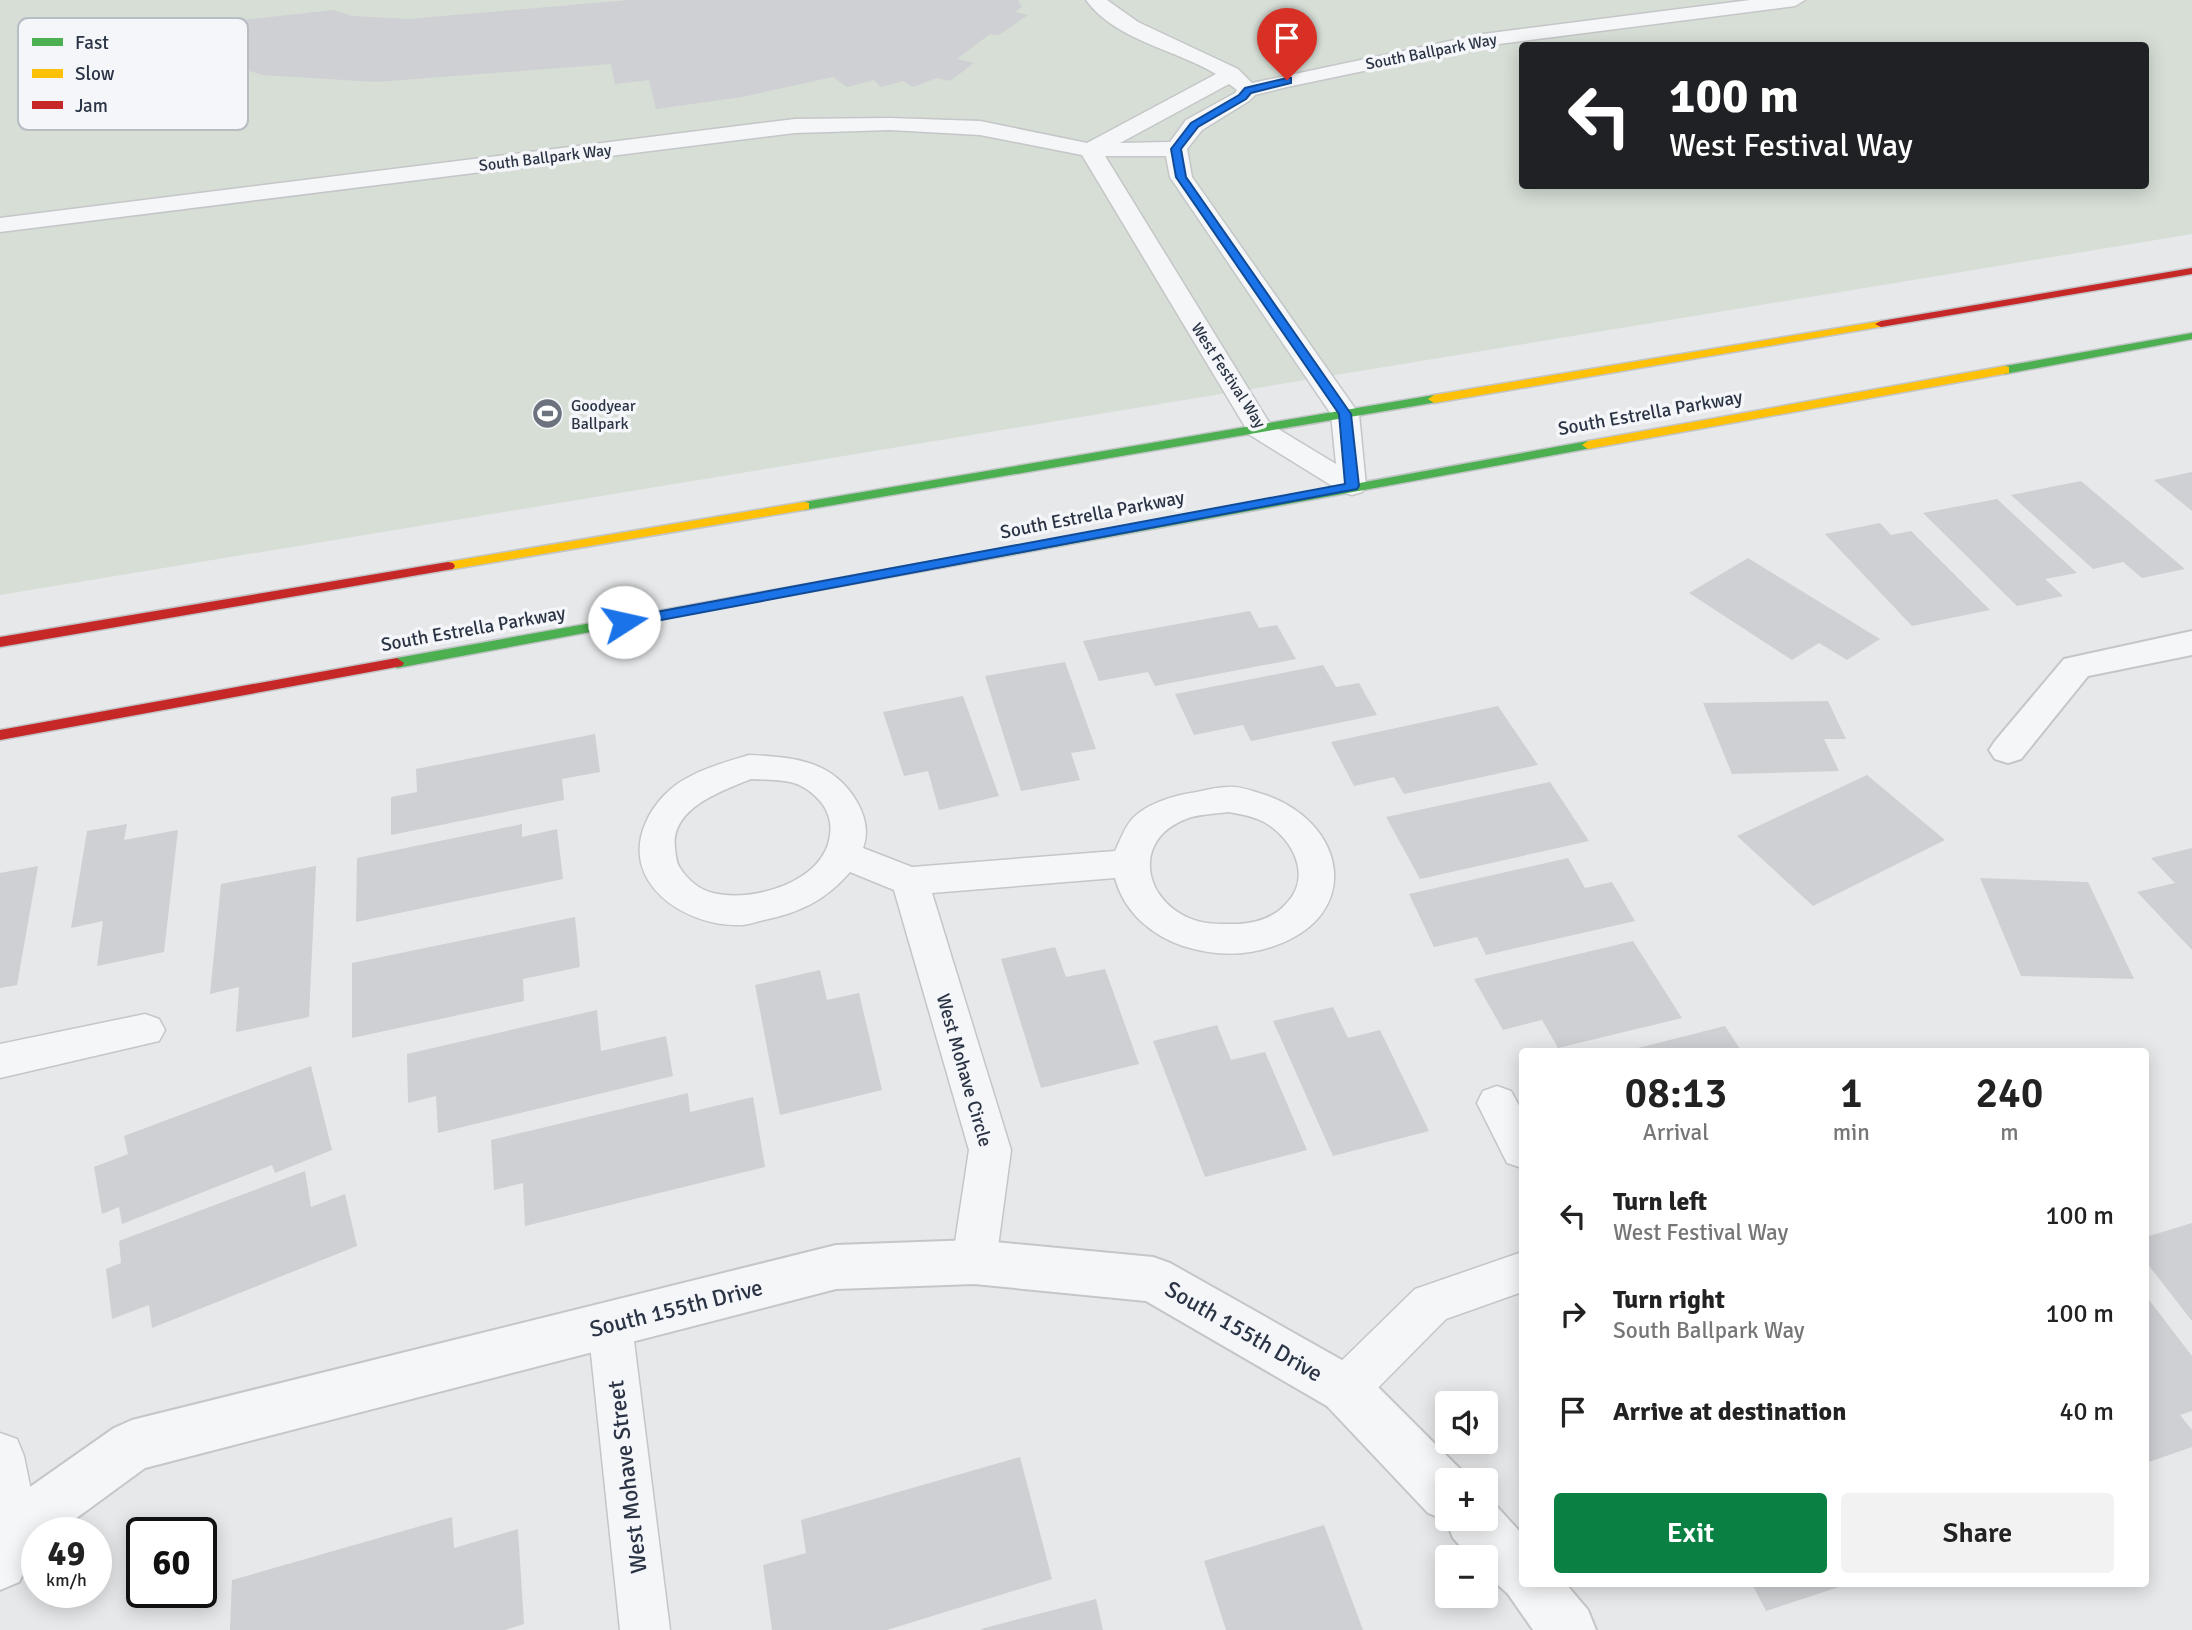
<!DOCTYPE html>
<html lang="en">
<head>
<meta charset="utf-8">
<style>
	:root { --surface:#fff; --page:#f2f2f2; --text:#222; --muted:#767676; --accent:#0b8043 }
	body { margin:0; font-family:Signika,sans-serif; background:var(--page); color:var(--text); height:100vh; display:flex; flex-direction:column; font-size:26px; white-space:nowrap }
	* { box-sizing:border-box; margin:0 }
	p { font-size:23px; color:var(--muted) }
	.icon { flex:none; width:38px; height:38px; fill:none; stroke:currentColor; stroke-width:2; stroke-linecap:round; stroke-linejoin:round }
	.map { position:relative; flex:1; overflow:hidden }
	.panel { position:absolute; left:1519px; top:1048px; width:630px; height:539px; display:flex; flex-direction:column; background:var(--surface); border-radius:7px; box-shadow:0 4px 18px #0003 }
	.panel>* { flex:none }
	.banner { position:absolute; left:1519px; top:42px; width:630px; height:147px; border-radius:7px; box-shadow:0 4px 18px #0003; background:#202124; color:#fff; overflow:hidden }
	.controls { position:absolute; left:1435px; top:1391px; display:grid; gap:14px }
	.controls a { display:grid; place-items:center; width:63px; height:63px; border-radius:7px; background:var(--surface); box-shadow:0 4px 18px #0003; font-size:35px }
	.speed { position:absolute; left:21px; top:1517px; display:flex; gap:14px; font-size:35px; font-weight:700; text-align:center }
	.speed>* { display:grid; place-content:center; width:91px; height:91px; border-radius:50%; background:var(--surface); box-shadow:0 4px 18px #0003; line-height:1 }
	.speed small { font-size:18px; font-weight:400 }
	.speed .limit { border:4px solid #111; border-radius:10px; background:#fff; color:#111 }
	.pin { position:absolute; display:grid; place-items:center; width:60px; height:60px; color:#fff; margin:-72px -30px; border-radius:50% 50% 50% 0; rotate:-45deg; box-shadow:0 0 7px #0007 }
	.pin .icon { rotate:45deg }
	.me { position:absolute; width:77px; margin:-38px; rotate:80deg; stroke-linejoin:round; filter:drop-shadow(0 0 5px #0008) }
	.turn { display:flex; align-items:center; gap:24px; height:147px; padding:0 35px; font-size:32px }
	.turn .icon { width:91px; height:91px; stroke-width:2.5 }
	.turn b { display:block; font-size:49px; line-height:60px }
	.eta { display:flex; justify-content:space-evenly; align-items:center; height:119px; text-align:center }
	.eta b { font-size:42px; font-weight:600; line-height:49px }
	.button { display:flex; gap:14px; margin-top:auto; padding:14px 35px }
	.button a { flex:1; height:80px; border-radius:7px; background:var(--accent); color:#fff; font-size:28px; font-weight:600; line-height:80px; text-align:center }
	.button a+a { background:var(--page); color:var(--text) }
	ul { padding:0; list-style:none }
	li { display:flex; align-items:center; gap:21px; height:98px; padding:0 35px }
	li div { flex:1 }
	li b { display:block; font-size:26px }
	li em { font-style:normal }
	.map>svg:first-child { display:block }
	.green { fill:#d6ded6; fill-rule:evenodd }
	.building { fill:#ced0d3 }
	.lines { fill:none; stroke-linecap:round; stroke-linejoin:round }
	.lane-casing { stroke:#c4c6c8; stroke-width:3 }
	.street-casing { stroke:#c4c6c8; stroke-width:4 }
	.fast-casing { stroke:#c2c5c8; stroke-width:3 }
	.slow-casing { stroke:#c2c5c8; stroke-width:3 }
	.jam-casing { stroke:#c2c5c8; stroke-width:3 }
	.lane { fill:#f5f6f7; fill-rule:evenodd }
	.street { fill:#f5f6f7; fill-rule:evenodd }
	.fast { fill:#4caf50; fill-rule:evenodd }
	.slow { fill:#ffc107; fill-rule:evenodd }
	.jam { fill:#c62828; fill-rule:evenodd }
	.route { fill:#1a73e8; stroke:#114b97; stroke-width:2 }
	.labels { text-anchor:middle; stroke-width:7; stroke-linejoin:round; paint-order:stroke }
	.far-street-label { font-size:16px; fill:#2b3445; stroke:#f4f6f9 }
	.far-poi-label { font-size:16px; fill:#2b3445; stroke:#f4f6f9; text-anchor:start }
	.street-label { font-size:19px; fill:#2b3445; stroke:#f4f6f9 }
	.near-street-label { font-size:23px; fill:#2b3445; stroke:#f4f6f9 }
	.key { fill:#f4f6f9; stroke:#b8bcc3; stroke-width:2 }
	.key-label { font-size:19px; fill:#2b3445 }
</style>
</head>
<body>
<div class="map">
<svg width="2192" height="1630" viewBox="0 0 2192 1630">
	<rect width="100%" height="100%" fill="#e6e8ea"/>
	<path class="green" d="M 0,0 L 2192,0 L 2192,234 L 0,595 ZM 1522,46 L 2146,46 L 2146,186 L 1522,186 Z"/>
	<g class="building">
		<polygon points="629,0 1018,0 1022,7 1015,12 1028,15 999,35 990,34 957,59 974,63 950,81 937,78 913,87 903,81 881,87 874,80 847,87 833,77 742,97 656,109 649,80 615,84 611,64 376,82 263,75 230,65 96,80 107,35 333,10 352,16 408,19"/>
		<polygon points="2192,472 2192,511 2154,480"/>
		<polygon points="2081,481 2185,569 2142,578 2123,562 2093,569 2011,495"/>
		<polygon points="1997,499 2077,573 2045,579 2063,596 2017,606 1923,513"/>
		<polygon points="1880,523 1891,535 1911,531 1990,610 1912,626 1825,534"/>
		<polygon points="1748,558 1880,639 1847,660 1819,643 1792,660 1689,593"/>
		<polygon points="1250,611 1259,628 1277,625 1296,659 1155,686 1148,672 1099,681 1083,641"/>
		<polygon points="1065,662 1096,749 1071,753 1080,780 1021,791 985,676"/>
		<polygon points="1323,665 1336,687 1359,683 1377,715 1251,741 1243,725 1194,735 1175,694"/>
		<polygon points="963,696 999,796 939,810 928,771 904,776 883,712"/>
		<polygon points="1828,701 1846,739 1824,739 1839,771 1732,774 1703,703"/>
		<polygon points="1498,706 1538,765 1404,794 1394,777 1354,786 1331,742"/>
		<polygon points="595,734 600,772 562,779 564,800 391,835 391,797 417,792 416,769"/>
		<polygon points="1867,775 1945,840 1813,906 1737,836"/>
		<polygon points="1550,782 1589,841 1420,879 1386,817"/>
		<polygon points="127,824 124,840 178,830 164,952 97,966 103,921 71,928 87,831"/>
		<polygon points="522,824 522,837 557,829 563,879 356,922 357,858"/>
		<polygon points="2192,848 2192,950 2137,892 2175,883 2151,858"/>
		<polygon points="1568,858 1585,888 1612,882 1635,921 1486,955 1477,937 1434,947 1409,894"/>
		<polygon points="38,866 17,985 0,988 0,873"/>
		<polygon points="316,866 309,1017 236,1032 239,987 210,994 221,884"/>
		<polygon points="1980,878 2088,882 2134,979 2021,976"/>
		<polygon points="575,917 580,967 523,979 524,1001 352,1038 352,963"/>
		<polygon points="1633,941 1682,1018 1558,1048 1542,1020 1503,1030 1474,979"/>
		<polygon points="1055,947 1066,977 1105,969 1139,1064 1041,1088 1001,959"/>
		<polygon points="820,970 827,1000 859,993 882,1090 780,1115 755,985"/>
		<polygon points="1333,1007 1348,1038 1380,1030 1429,1131 1333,1156 1273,1021"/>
		<polygon points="597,1010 601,1051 666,1036 673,1076 438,1133 436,1096 408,1103 407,1054"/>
		<polygon points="1217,1025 1231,1060 1265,1052 1307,1150 1205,1177 1153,1041"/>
		<polygon points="1725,1026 1742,1052 1627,1052 1626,1051"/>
		<polygon points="311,1066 332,1150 275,1173 272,1165 122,1224 119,1207 102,1214 94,1167 128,1154 124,1136"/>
		<polygon points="688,1093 690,1112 753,1097 765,1167 525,1226 523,1183 494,1190 491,1140"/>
		<polygon points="305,1171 311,1207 345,1194 357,1246 152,1328 149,1305 112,1319 106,1269 121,1263 119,1241"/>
		<polygon points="2192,1223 2192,1321 2146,1262 2146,1237"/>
		<polygon points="2146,1296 2192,1356 2192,1411 2180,1415 2192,1430 2192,1447 2146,1463"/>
		<polygon points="1020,1457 1052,1579 887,1630 772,1630 763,1565 806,1553 801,1520"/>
		<polygon points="452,1517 454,1548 518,1529 524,1624 505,1630 230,1630 232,1580"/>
		<polygon points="1324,1525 1363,1630 1226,1630 1204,1561"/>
		<polygon points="1752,1584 1848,1584 1766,1611"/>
		<polygon points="1096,1599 1103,1630 982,1630 981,1629"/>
	</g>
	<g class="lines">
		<defs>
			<g id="lane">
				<path d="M 1086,0 L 1107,0 L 1138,22 L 1238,69 L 1252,83 L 1483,34 L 1750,0 L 1805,0 L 1795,6 L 1483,46 L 1287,87 L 1255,95 L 1249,101 L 1202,130 L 1187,149 L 1192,177 L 1359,414 L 1366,486 L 1362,492 L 1352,495 L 1342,492 L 1250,435 L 1082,155 L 980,135 L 890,130 L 795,133 L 0,232 L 0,218 L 795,119 L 890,118 L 980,121 L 1087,143 L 1216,74 C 1175,49 1116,41 1086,0 ZM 1229,84 L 1237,90 L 1235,93 L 1186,120 L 1170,142 L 1120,143 ZM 1105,156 L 1166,156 L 1170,177 L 1331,414 L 1336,464 L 1270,424 Z"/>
				<path d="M 749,755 C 793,757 833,760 857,802 C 865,816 869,832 863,848 L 912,867 L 1115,851 C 1120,841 1125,826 1133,818 C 1147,804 1172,796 1191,793 C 1203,791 1216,787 1228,787 C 1238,786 1249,790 1259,793 C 1346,818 1367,916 1271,947 C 1241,957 1212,955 1183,946 C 1151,935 1124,912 1115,878 L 932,893 L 1011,1150 L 996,1262 L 989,1276 L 974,1282 L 959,1276 L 952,1262 L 969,1150 L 894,890 L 850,872 C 826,900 799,913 764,920 C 755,922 746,926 737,925 C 683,925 619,882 646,822 C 654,804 670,786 689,777 C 707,767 729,761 749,755 ZM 751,779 C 765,780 781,779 794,783 C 804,786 813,793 820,801 C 828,810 832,823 830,835 C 825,882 752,903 713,893 C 700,890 688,880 680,868 C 676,862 676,856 675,848 C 670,808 722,791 751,779 ZM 1228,812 C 1240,814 1253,816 1264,822 C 1294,839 1313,878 1285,905 C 1272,919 1255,923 1237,924 C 1220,924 1205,925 1189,918 C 1142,898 1133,839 1186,819 C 1198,814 1215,814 1228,812 Z"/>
				<polygon points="145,1014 159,1019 165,1030 159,1041 0,1078 0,1044"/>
				<polygon points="1497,1086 1511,1091 1522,1111 1522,1168 1507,1163 1477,1103 1483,1091"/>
				<polygon points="1522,1252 1522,1292 1446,1319 1361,1405 1345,1411 1329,1405 1322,1389 1329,1373 1415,1289"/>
				<polygon points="610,1304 626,1310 632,1325 670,1630 620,1630 588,1325 594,1310"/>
				<polygon points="0,1433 17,1439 24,1456 39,1530 32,1547 15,1554 0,1553"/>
			</g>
			<g id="street">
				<polygon points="2192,631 2192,655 2088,676 2021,759 2008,763 1995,759 1989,750 1995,741 2064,659"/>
				<polygon points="974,1240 1153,1257 1170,1263 1363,1372 1466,1475 1468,1480 1447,1480 1447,1519 1486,1519 1486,1498 1491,1500 1522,1534 1522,1584 1566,1584 1588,1610 1596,1630 1533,1630 1508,1594 1486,1574 1486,1558 1471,1558 1453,1538 1446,1520 1428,1513 1327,1406 1146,1301 974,1284 836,1289 145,1468 56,1533 37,1533 37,1547 19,1582 0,1590 0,1508 114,1428 132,1420 836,1245"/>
			</g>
			<g id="fast">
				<polygon points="2192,333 2192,339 2005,374 1999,370 2005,366"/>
				<polygon points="1434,395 1440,399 1438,402 804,510 797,506 804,502"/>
				<polygon points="1588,441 1592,442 1592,448 940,568 933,564 940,560"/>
				<polygon points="719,600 724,601 726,604 724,607 397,668 390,663 397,658"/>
			</g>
			<g id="slow">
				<polygon points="1881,321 1887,324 1885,326 1434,403 1428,399 1434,395"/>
				<polygon points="2005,366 2009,367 2009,373 1588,449 1582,445 1588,441"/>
				<polygon points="804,502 809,503 809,509 448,570 441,566 448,562"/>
			</g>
			<g id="jam">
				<polygon points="2192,268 2192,274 1881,327 1875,324 1881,321"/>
				<polygon points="940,560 945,561 947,564 945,567 719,608 712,604 719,600"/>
				<polygon points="448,562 453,563 455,566 453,569 0,647 0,637"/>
				<polygon points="397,658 404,663 402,666 0,740 0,730"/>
			</g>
		</defs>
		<use href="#lane" class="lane-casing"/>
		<use href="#street" class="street-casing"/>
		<use href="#fast" class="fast-casing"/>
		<use href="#slow" class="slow-casing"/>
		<use href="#jam" class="jam-casing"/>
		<use href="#lane" class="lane"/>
		<use href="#street" class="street"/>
		<use href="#fast" class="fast"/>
		<use href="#slow" class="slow"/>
		<use href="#jam" class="jam"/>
	</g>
	<polygon class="route" points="1287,78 1291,78 1291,83 1251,93 1246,99 1198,127 1181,149 1186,177 1351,414 1359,486 1357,489 624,627 619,626 617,622 624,618 1345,484 1339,414 1176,177 1171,149 1191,123 1239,95 1245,88"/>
	<defs>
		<symbol id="stadium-disc" viewBox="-11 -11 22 22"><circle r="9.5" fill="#6c737f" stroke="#f4f6f9"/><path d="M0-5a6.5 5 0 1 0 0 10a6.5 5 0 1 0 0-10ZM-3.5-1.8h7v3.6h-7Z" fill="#fff"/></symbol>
	</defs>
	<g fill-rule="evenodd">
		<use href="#stadium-disc" x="530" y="396" width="35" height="35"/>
	</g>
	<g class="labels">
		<g class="far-street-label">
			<text transform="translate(1431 51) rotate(-11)" y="6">South Ballpark Way</text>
			<text transform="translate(545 157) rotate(-7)" y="6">South Ballpark Way</text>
			<text transform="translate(1229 375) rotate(57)" y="6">West Festival Way</text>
		</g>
		<g class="far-poi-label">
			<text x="571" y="411">Goodyear<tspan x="571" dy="18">Ballpark</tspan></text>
		</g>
		<g class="street-label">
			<text transform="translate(1650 412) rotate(-10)" y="7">South Estrella Parkway</text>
			<text transform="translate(1092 514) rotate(-11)" y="7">South Estrella Parkway</text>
			<text transform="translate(473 628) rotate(-10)" y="7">South Estrella Parkway</text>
			<text transform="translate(965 1070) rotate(74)" y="7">West Mohave Circle</text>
		</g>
		<g class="near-street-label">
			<text transform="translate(676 1308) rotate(-14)" y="8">South 155th Drive</text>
			<text transform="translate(1244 1331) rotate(30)" y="8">South 155th Drive</text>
			<text transform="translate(627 1477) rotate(-97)" y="8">West Mohave Street</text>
		</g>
	</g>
	<rect x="18" y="18" width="230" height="112" rx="10" class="key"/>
	<rect x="32" y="38" width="31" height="8" fill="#4caf50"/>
	<rect x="32" y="69" width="31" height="9" fill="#ffc107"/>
	<rect x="32" y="101" width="31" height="8" fill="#c62828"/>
	<g class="key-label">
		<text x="75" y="49">Fast</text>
		<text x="75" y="80">Slow</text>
		<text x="75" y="112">Jam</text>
	</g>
</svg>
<div class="controls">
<a><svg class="icon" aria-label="sound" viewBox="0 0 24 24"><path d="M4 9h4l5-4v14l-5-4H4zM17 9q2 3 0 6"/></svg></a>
<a>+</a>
<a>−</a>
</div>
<div class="speed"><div>49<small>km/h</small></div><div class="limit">60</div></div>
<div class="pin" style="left:1287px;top:80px;background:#d93025"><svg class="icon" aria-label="arrive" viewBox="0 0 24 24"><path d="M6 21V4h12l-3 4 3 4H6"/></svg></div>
<svg class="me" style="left:624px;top:622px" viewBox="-20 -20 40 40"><circle r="19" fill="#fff"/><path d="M0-13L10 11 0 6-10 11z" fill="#1a73e8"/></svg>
<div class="banner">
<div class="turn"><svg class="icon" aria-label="left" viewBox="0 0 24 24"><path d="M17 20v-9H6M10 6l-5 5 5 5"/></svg><div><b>100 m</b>West Festival Way</div></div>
</div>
<section class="panel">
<div class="eta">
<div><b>08:13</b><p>Arrival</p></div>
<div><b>1</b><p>min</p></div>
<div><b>240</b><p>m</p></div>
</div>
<ul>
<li><svg class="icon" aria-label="left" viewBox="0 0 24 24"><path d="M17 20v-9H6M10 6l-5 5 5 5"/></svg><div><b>Turn left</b><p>West Festival Way</p></div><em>100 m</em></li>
<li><svg class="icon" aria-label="right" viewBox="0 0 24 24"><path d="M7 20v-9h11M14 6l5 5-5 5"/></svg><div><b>Turn right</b><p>South Ballpark Way</p></div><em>100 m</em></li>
<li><svg class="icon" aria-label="arrive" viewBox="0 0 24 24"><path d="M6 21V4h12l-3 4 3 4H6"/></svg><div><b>Arrive at destination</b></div><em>40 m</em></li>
</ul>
<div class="button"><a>Exit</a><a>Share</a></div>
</section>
</div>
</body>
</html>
